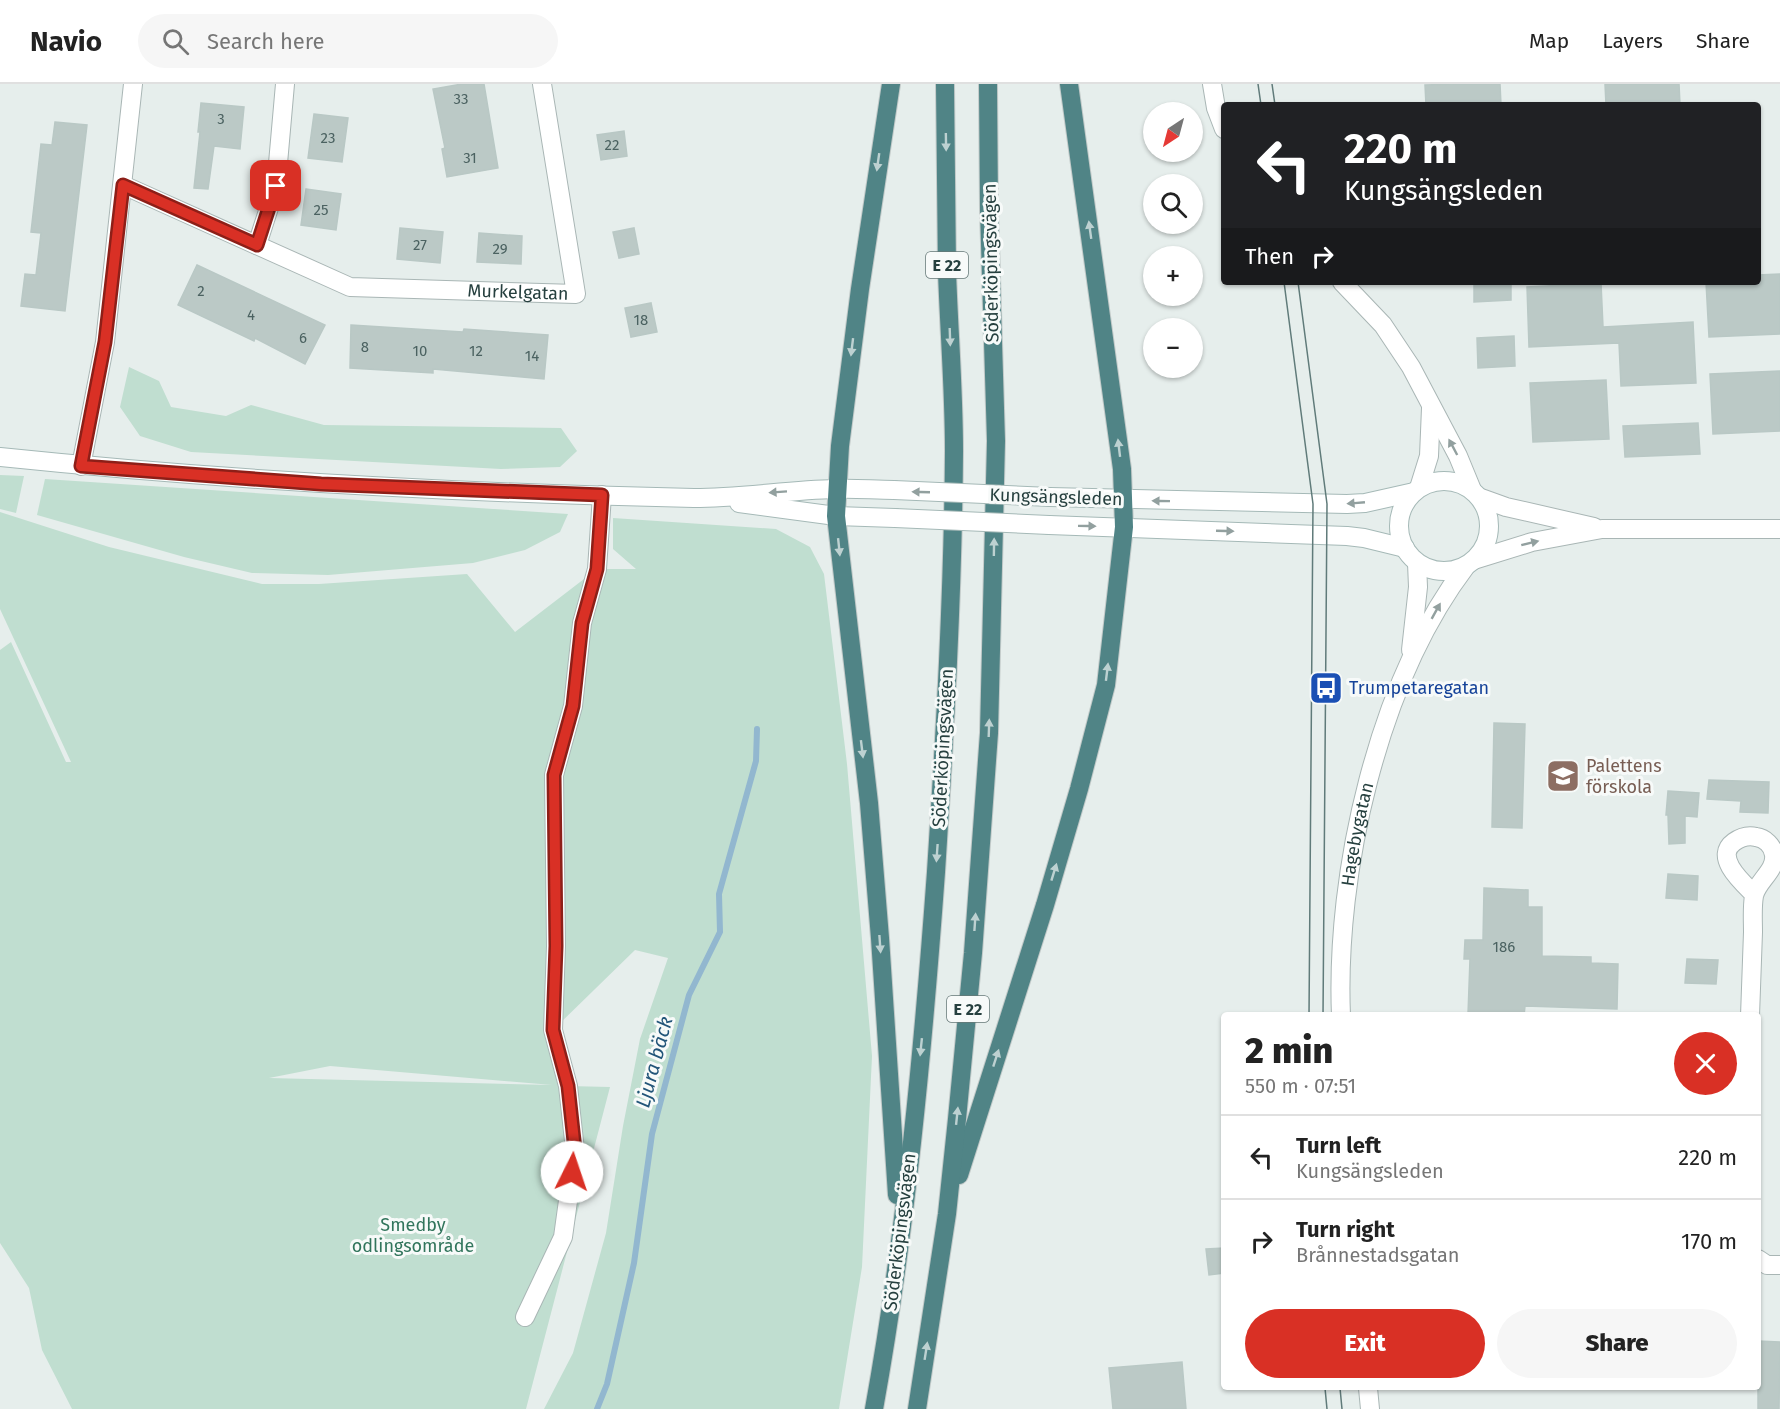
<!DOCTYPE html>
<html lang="en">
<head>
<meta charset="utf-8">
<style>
	:root { --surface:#fff; --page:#f6f6f6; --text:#222; --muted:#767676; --line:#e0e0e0; --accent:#d93025 }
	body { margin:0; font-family:"Fira Sans",sans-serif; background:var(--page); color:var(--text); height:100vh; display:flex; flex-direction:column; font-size:22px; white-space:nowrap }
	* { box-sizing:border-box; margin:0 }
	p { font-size:20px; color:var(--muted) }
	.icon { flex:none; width:33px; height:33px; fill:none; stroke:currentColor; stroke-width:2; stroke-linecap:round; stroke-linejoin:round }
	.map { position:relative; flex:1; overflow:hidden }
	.drawer { position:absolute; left:1221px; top:928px; width:540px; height:378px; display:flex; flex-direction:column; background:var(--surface); border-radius:6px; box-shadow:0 2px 4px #0004 }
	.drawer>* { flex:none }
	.hud { position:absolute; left:1221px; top:18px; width:540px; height:183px; border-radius:6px; box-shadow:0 2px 4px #0004; background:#202124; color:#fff; overflow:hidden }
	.needle { width:39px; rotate:216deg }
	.controls { position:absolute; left:1143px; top:18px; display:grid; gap:12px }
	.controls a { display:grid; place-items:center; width:60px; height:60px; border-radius:50%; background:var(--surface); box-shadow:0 2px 4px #0004; font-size:30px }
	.pin { position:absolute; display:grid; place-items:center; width:51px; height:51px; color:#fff; margin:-26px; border-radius:12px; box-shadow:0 3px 9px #0006 }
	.me { position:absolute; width:66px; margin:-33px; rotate:4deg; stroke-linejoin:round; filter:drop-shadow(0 0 4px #0008) }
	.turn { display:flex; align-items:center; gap:21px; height:126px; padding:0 24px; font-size:27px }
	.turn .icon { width:78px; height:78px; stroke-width:2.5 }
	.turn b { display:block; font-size:42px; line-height:51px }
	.then { display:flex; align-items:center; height:57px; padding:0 24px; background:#0003; gap:12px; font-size:22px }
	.round { display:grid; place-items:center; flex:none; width:63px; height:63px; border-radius:32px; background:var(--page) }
	.head { display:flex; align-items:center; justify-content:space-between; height:102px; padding:0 24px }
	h1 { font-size:36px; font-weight:800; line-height:45px }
	.action { display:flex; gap:12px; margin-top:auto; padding:12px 24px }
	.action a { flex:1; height:69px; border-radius:36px; background:var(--accent); color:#fff; font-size:24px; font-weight:800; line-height:69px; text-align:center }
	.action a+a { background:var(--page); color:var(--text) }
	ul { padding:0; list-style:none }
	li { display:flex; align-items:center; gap:18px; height:84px; padding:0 24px; border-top:2px solid var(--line) }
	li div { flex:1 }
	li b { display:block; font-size:22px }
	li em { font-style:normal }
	header { display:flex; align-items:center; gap:36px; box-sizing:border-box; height:84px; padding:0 30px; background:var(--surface); border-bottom:2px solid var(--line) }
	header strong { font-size:28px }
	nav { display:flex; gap:33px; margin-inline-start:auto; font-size:21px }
	.search { width:420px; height:54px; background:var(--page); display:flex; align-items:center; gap:15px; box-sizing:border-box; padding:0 21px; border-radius:33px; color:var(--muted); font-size:22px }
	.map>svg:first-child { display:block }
	.green { fill:#c0ded0; fill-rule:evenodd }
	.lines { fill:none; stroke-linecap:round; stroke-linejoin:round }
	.stream { stroke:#92b7cf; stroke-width:6 }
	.building { fill:#bbc9c6; stroke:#b9c8c5; stroke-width:1.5 }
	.minor-casing { stroke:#a9b6b5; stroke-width:20 }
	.tertiary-casing { stroke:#a9b6b5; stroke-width:20 }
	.secondary-casing { stroke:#a5b9b7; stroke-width:20 }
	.trunk-casing { stroke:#c2cac9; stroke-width:20 }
	.minor { stroke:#fff; stroke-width:18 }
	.tertiary { stroke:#fff; stroke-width:18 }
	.secondary { stroke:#fff; stroke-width:18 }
	.trunk { stroke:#508486; stroke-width:18 }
	.tram { stroke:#607b7a; stroke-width:1.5 }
	.secondary-bridge-casing { stroke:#a5b9b7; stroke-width:20; stroke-linecap:butt }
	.secondary-bridge { stroke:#fff; stroke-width:18 }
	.oneway { fill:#bdd1d1 }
	.oneway2 { fill:#92a09f }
	.route-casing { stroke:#8d1f18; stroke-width:15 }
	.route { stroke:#d93025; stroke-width:10 }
	.labels { text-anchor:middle; stroke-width:6; stroke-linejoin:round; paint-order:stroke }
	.number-label { font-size:15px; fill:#4b6261 }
	.shield { fill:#f7faf9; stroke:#657877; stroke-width:1.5 }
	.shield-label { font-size:16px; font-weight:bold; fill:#26403f }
	.street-label { font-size:18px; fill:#26403f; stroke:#f7faf9 }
	.transit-label { font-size:18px; fill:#164399; stroke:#f7faf9; text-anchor:start }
	.education-label { font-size:18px; fill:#785e54; stroke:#f7faf9; text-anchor:start }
	.park-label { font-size:18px; fill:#31755c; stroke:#f7faf9 }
	.water-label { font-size:20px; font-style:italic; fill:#225579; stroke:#f7faf9 }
</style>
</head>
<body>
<header>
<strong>Navio</strong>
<div class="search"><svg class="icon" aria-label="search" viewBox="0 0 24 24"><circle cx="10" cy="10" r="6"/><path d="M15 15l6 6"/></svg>Search here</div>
<nav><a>Map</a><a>Layers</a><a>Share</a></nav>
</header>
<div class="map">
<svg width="1780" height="1325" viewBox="0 0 1780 1325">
	<rect width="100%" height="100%" fill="#e6eeec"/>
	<g class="green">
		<polygon points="129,283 159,297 171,323 226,332 251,321 324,341 561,344 577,367 560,383 501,385 191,368 140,352 120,323"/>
		<polygon points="0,391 24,392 16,429 0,425"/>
		<polygon points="45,395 568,430 560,448 525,466 473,479 328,491 252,489 184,473 37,431"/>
		<path d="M 0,428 L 109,463 L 262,500 L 319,500 L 467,490 L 515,548 L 597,485 L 636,485 L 613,465 L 613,434 L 776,445 L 810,463 L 824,490 L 847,680 L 872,972 L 862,1183 L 839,1325 L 544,1325 L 573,1269 L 606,1149 L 623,1042 L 640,955 L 668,874 L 635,866 L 553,946 L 568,1002 L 610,1003 L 526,1325 L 72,1325 L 42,1266 L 29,1204 L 0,1159 L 0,566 L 11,558 L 66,678 L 71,678 L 0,525 ZM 330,982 L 552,1001 L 269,994 Z"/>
	</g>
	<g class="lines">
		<polyline class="stream" points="597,1325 607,1300 634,1179 652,1050 689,911 720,848 719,810 756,677 757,645"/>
	</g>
	<g class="building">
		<polygon points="462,0 484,0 498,84 447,93 442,65 445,64 433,5"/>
		<polygon points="1455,0 1500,0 1501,21 1426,21 1425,1"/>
		<polygon points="1605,0 1679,0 1680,21 1606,21"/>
		<polygon points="201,19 244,23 240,65 214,62 208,105 194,104 200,48 198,48"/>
		<polygon points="314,30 348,34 342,78 308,74"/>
		<polygon points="55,38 87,41 65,227 21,222 25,190 36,191 41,149 31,148 41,60 52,61"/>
		<polygon points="624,47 627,72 601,76 597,51"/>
		<polygon points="306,105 341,110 336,146 301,141"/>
		<polygon points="400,144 443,148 440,179 397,175"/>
		<polygon points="634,144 639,170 619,174 613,148"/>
		<polygon points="479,149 522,152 521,180 477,178"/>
		<polygon points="197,181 325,241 305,280 255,254 254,257 178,221"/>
		<polygon points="1780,190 1780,250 1709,253 1706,198 1758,198 1758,191"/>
		<polygon points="1474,198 1511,198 1511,216 1474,218"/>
		<polygon points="1601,199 1603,243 1693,238 1696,299 1621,302 1619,259 1529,263 1527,203"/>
		<polygon points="651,219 657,248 631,253 625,224"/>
		<polygon points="351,241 463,248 464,245 548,251 544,295 433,285 433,289 350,284"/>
		<polygon points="1514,252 1515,282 1478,284 1477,254"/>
		<polygon points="1780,287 1780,347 1713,350 1710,290"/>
		<polygon points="1606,296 1609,355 1533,358 1530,299"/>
		<polygon points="1698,339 1700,370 1625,373 1623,342"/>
		<polygon points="1494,639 1525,640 1522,744 1492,743"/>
		<polygon points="1709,696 1769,698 1768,729 1740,728 1741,717 1707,715"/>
		<polygon points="1668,707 1699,709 1697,733 1685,732 1685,759 1669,760 1668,731 1666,731"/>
		<polygon points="1668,790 1698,792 1697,816 1666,814"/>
		<polygon points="1484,804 1528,806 1528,823 1542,823 1542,872 1591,873 1591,879 1618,880 1617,925 1525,922 1524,932 1468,930 1470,875 1464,875 1465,856 1483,856"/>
		<polygon points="1687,875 1718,876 1716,900 1685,899"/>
		<polygon points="1224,1164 1224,1189 1209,1191 1206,1165"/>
		<polygon points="1758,1257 1780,1258 1779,1325 1758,1325"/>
		<polygon points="1182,1278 1186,1325 1113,1325 1109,1284"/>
	</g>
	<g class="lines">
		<defs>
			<g id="minor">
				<path id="s1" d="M 123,101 L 350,203 L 576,210 L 542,0"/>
				<polyline points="257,161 276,102 285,0"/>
				<polyline points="81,382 105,258 133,0"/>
				<polyline points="1481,414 1506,423 1594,443"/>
				<polyline points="1474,476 1532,458 1602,445 1780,445"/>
				<path d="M 1750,932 C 1751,904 1752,876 1753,848 C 1753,837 1752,823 1754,812 C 1757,797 1776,787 1774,771 C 1773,762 1765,754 1756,753 C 1748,751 1741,753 1734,758 C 1713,773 1743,799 1754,810"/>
				<polyline points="1758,1175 1767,1181 1780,1181"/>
				<polyline points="525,1233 563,1153 575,1066 568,1002 553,946 556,862 554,691 573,622 582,539 597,485 602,411"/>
			</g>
			<g id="tertiary">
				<polyline points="1212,0 1216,24 1224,45"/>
				<polyline points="1342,198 1383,241 1411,283 1458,372 1472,406"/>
				<polyline points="1419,404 1429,372 1431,324"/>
				<polyline points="1411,566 1418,503 1417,479"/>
				<path id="s2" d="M 1341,932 C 1335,788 1378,598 1466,482"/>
				<polyline points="1368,1304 1370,1325"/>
			</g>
			<g id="secondary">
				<path d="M 0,373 C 231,397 462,409 694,414 C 741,414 788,406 835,405 C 854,404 874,406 894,406"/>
				<circle cx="1444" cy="442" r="45"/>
				<polyline points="1050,413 1347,420 1365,419 1414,408"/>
				<polyline points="739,419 836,432 895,434"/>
				<polyline points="1049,441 1347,452 1364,454 1405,464"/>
			</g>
			<g id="trunk">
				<polyline points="891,0 860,205 840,362 836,432 869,719 880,854 897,1111"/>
				<polyline points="959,1091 1045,821 1079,705 1106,601 1124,443 1122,385 1069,0"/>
				<path d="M 874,1325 C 906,1148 923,967 936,788 C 945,648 953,508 954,367 C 954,307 949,247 947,187 C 946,125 946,62 945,0"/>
				<polyline points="917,1325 947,1130 957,1035 973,869 989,649 996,357 989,126 988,0"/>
			</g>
		</defs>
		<use href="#minor" class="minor-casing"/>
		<use href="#tertiary" class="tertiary-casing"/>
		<use href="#secondary" class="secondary-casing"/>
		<use href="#trunk" class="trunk-casing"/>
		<use href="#minor" class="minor"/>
		<use href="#tertiary" class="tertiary"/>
		<use href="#secondary" class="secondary"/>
		<use href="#trunk" class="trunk"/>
		<g class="tram">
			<polyline points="1258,0 1261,21"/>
			<polyline points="1272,0 1275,21"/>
			<polyline points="1284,198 1313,420 1309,932"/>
			<polyline points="1298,198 1327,420 1323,932"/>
			<polyline points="1325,1304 1327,1325"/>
			<polyline points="1340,1304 1342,1325"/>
		</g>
		<defs>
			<g id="secondary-bridge">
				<polyline points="894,406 1050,413"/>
				<polyline points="895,434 1049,441"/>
			</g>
		</defs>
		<use href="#secondary-bridge" class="secondary-bridge-casing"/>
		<use href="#secondary-bridge" class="secondary-bridge"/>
	</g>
	<defs><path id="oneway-solid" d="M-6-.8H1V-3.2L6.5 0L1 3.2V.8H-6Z" transform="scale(1.5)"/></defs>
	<g class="oneway">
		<use href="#oneway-solid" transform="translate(946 58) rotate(89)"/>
		<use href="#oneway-solid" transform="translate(878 78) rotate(98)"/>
		<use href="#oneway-solid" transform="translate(1090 146) rotate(-98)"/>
		<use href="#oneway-solid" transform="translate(950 253) rotate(88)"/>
		<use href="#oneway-solid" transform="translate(852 263) rotate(97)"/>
		<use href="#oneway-solid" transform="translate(1119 364) rotate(-97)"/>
		<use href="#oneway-solid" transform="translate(839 463) rotate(84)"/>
		<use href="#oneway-solid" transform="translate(994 463) rotate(-89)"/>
		<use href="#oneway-solid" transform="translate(1107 588) rotate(-83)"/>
		<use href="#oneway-solid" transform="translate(989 644) rotate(-88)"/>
		<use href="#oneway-solid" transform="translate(862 665) rotate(83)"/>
		<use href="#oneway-solid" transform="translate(937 769) rotate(94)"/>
		<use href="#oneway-solid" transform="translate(1054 788) rotate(-73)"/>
		<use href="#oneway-solid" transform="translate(975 838) rotate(-86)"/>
		<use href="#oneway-solid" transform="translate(880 860) rotate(86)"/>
		<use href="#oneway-solid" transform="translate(921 963) rotate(96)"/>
		<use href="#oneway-solid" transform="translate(996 974) rotate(-72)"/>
		<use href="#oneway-solid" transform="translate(957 1032) rotate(-84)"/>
		<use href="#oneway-solid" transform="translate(926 1267) rotate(-81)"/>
	</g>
	<g class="oneway2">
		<use href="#oneway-solid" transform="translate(1453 363) rotate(-118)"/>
		<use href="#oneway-solid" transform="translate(778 408) rotate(176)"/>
		<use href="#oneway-solid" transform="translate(921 408) rotate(-178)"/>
		<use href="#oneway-solid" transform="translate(1161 417) rotate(-179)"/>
		<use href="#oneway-solid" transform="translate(1356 419) rotate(175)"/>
		<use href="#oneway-solid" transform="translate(1087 442) rotate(1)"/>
		<use href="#oneway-solid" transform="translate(1225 447) rotate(2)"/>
		<use href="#oneway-solid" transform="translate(1530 459) rotate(-14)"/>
		<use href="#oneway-solid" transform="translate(1436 527) rotate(-61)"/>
	</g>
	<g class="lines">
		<defs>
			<polyline id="route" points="276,102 257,161 123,101 105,258 81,382 321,400 602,411 597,485 582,539 573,622 554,691 556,862 553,946 568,1002 575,1066 572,1088"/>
		</defs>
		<use href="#route" class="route-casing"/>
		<use href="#route" class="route"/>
	</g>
	<defs>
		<symbol id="bus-square" viewBox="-11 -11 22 22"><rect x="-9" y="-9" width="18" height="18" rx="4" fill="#1a4fb4" stroke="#f7faf9"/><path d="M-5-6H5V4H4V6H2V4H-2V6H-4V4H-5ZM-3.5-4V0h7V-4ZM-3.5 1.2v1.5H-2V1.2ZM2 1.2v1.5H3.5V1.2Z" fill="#fff"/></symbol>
		<symbol id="school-square" viewBox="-11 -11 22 22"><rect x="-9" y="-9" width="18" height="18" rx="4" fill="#8d6e63" stroke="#f7faf9"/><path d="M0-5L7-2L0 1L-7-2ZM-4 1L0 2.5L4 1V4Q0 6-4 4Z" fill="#fff"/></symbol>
	</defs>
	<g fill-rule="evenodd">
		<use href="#bus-square" x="1307" y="585" width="38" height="38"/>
		<use href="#school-square" x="1544" y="673" width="38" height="38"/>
	</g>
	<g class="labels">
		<g class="number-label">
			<text x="461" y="20">33</text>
			<text x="221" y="40">3</text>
			<text x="328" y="59">23</text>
			<text x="612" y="66">22</text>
			<text x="470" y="79">31</text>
			<text x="321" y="131">25</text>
			<text x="420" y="166">27</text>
			<text x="500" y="170">29</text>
			<text x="201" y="212">2</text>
			<text x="251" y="236">4</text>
			<text x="641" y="241">18</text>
			<text x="303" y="259">6</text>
			<text x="365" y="268">8</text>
			<text x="420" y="272">10</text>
			<text x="476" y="272">12</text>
			<text x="532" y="277">14</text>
			<text x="1504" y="868">186</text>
		</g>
		<g class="shield">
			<rect x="926" y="168" width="42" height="26" rx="4.5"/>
			<rect x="947" y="912" width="42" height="26" rx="4.5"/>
		</g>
		<g class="shield-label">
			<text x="947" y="187">E 22</text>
			<text x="968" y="931">E 22</text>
		</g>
		<g class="street-label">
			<text transform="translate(991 179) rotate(-91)" y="6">Söderköpingsvägen</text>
			<text dy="6" stroke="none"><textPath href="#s1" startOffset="417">Murkelgatan</textPath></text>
			<text transform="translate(1056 413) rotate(2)" y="6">Kungsängsleden</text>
			<text transform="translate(943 664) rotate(-87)" y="6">Söderköpingsvägen</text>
			<text dy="6" stroke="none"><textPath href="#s2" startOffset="183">Hagebygatan</textPath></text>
			<text transform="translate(900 1148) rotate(-83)" y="6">Söderköpingsvägen</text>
		</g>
		<g class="transit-label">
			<text x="1349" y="610">Trumpetaregatan</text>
		</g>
		<g class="education-label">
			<text x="1586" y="688">Palettens<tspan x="1586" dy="21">förskola</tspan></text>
		</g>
		<g class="park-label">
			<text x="413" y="1147">Smedby<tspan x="413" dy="21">odlingsområde</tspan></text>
		</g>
		<g class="water-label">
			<text transform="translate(654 978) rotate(-75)" y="7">Ljura bäck</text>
		</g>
	</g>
</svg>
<div class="controls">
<a><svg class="needle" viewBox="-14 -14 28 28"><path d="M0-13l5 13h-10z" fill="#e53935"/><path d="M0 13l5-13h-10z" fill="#767676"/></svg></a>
<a><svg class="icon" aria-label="search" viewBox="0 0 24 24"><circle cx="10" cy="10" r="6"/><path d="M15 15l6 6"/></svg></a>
<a>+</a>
<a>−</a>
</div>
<div class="pin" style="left:276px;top:102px;background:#d93025"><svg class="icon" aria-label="arrive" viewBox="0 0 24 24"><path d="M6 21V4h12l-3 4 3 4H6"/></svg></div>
<svg class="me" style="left:572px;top:1088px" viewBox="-20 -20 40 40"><circle r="19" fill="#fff"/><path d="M0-13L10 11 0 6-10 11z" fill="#d93025"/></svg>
<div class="hud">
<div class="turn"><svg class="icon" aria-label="left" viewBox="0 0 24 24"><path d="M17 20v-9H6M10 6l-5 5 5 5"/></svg><div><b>220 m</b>Kungsängsleden</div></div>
<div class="then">Then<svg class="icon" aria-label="right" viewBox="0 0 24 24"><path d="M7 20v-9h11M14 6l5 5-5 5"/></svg></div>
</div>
<section class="drawer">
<div class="head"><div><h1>2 min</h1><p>550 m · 07:51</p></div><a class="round" style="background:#d93025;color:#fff"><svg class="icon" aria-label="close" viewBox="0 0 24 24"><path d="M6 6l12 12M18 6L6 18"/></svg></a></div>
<ul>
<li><svg class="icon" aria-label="left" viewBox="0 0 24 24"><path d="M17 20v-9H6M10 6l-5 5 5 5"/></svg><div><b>Turn left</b><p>Kungsängsleden</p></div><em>220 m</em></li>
<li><svg class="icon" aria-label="right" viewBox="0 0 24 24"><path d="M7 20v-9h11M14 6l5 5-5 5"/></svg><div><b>Turn right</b><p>Brånnestadsgatan</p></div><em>170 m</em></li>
</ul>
<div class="action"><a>Exit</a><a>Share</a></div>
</section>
</div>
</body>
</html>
